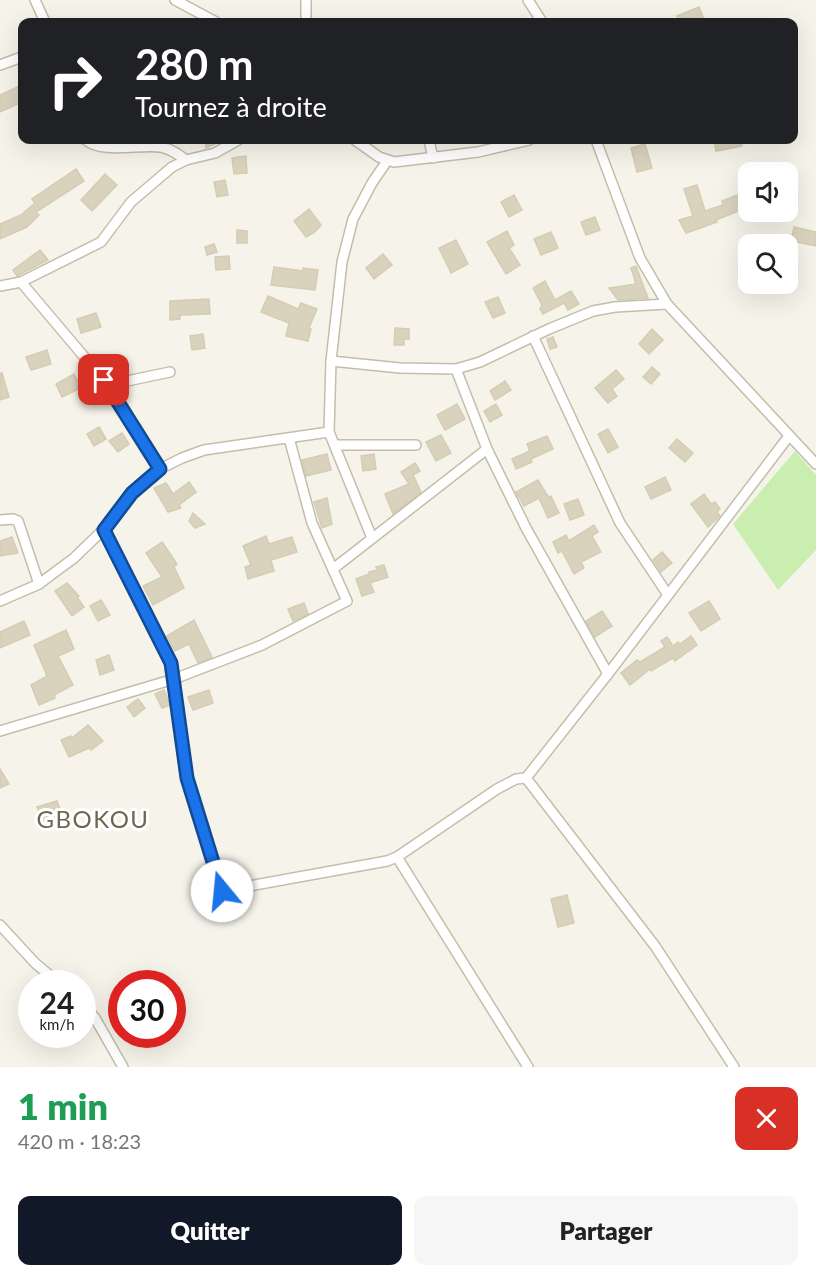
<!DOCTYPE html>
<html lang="fr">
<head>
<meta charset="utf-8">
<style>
	:root { --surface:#fff; --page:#f6f6f6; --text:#222; --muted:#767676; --accent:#111827 }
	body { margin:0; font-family:Lato,sans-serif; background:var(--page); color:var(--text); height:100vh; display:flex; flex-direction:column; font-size:22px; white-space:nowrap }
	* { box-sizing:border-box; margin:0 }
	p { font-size:20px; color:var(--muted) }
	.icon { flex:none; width:33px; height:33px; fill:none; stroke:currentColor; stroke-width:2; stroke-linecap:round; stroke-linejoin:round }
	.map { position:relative; height:1067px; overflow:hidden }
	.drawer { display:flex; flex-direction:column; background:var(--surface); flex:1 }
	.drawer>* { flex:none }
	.banner { position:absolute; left:18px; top:18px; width:780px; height:126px; border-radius:12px; box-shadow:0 6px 24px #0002; background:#202124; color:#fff; overflow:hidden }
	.buttons { position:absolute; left:738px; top:162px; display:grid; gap:12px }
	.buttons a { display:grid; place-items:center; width:60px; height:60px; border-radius:12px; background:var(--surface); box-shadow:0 6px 24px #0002; font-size:30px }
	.speed { position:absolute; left:18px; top:970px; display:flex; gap:12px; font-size:30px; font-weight:700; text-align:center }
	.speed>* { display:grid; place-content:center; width:78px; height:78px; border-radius:50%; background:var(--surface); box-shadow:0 6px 24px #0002; line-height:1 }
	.speed small { font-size:15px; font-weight:400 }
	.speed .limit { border:9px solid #d22; background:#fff; color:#111 }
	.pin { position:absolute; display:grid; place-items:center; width:51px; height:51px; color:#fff; margin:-26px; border-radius:12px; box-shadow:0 3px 9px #0006 }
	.me { position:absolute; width:66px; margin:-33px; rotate:343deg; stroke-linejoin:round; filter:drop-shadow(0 0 4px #0008) }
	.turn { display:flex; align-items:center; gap:21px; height:126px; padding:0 18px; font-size:27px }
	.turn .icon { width:78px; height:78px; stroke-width:2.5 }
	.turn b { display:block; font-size:42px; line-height:51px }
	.round { display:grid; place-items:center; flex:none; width:63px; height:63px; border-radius:12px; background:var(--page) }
	.overview { display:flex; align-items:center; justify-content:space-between; height:102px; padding:0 18px }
	h1 { font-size:36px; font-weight:800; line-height:45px; color:#1e9e55 }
	.primary-button { display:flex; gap:12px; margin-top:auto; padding:12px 18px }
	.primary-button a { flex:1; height:69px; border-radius:12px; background:var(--accent); color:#fff; font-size:24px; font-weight:800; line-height:69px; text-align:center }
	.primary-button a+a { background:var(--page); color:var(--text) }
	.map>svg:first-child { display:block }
	.green { fill:#c9eeb0 }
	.building { fill:#d9d3be; stroke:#d5ccb1; stroke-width:1.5 }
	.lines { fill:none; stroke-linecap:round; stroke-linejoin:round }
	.minor-casing { stroke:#c3beab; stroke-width:12 }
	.minor { stroke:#fff; stroke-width:9 }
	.route-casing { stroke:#114b97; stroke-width:15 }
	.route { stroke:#1a73e8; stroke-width:10 }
	.labels { text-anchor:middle; stroke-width:6; stroke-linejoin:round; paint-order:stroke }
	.quarter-label { font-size:24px; letter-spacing:1.5px; fill:#6f674d; stroke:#fff }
</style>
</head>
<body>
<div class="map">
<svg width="816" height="1067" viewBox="0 0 816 1067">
	<rect width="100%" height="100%" fill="#f6f4ea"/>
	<polygon class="green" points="795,451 816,475 816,550 778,590 733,524"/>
	<g class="building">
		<polygon points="699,7 705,22 679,22 677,16"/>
		<polygon points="22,85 22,102 0,112 0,95"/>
		<polygon points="205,140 223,140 206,148"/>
		<polygon points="714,140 740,140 742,146 716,151"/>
		<polygon points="645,144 652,168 637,172 631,148"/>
		<polygon points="246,156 247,173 234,174 232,158"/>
		<polygon points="76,169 84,181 36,212 39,215 27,227 0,239 0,224 21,215 35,203 32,199"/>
		<polygon points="105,174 117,185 92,211 81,200"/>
		<polygon points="225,180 228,195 217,197 214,182"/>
		<polygon points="697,185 705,211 723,205 722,201 743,193 748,207 716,220 717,222 686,233 679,220 693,216 684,189"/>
		<polygon points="514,195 522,210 509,217 501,202"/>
		<polygon points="309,209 321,225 315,232 306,237 294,221"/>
		<polygon points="595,217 600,230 586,235 581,222"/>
		<polygon points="794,227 816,232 816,246 791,241"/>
		<polygon points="237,230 247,231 247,243 237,243"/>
		<polygon points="507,231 514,245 509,248 520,265 506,274 487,242"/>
		<polygon points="551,232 558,248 541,255 534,239"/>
		<polygon points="456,240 468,264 451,273 439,248"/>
		<polygon points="214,244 217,252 207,255 205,247"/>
		<polygon points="40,250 48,260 17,276 13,270"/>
		<polygon points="383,254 392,265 374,279 366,268"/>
		<polygon points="229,256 230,269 216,270 215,257"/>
		<polygon points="636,266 648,298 618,300 609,288 636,284 631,268"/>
		<polygon points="274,267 303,271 303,268 318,270 315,290 271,285"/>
		<polygon points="545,281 555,300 571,291 579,304 568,310 564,303 543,314 540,309 542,305 533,288"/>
		<polygon points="268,296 298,309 301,303 317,309 309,328 311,329 308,341 286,336 289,323 261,312"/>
		<polygon points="498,297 505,313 493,318 485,302"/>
		<polygon points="209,299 210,314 180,315 180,319 170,320 170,301"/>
		<polygon points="96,313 101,327 81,333 77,319"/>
		<polygon points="395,328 409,329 409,339 404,339 404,345 394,345"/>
		<polygon points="652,329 663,340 649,354 639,344"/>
		<polygon points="203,334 205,348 192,350 190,336"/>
		<polygon points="553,337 557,347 550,349 547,339"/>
		<polygon points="47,350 51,364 31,370 26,357"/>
		<polygon points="652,367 660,374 651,384 643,377"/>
		<polygon points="616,370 624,379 612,389 617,396 608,403 595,388"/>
		<polygon points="0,373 2,373 9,397 0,400"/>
		<polygon points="74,374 81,388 62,397 56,384"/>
		<polygon points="505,381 511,390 495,400 490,391"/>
		<polygon points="457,404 465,419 445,430 437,415"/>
		<polygon points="496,404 502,415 490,422 484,411"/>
		<polygon points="99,427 106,439 94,446 87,434"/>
		<polygon points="608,429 618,447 608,453 598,434"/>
		<polygon points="122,433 129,444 118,452 109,441"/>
		<polygon points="441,435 451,453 436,461 426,442"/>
		<polygon points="547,436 553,449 531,459 532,462 516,469 512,459 530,451 527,444"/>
		<polygon points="677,439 693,453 685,462 669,448"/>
		<polygon points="327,454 331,470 306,476 302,460"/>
		<polygon points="374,454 376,469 363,471 361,456"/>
		<polygon points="415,463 420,471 413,475 421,492 393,514 385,494 409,484 401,472"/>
		<polygon points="665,477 671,490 651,499 645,487"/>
		<polygon points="538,480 549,498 551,496 559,513 548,518 539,498 524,506 516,492"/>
		<polygon points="189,482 196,492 179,505 181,508 168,512 154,488 166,483 173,494"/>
		<polygon points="704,494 711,504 715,502 720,509 717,512 720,516 708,527 691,504"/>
		<polygon points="327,498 332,524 322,528 314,502"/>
		<polygon points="578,499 584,515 570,520 564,504"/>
		<polygon points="193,513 205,524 195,528 189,521"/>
		<polygon points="594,525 598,532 592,536 601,552 581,562 584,568 574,574 562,551 558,553 553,542 566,535 569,541"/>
		<polygon points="266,536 269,544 292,537 297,552 271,560 274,571 248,579 245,567 251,565 243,546"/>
		<polygon points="12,537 18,553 0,556 0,541"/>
		<polygon points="162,542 177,564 174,567 184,588 153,605 143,586 162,577 146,553"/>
		<polygon points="662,552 672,563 661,572 653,560"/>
		<polygon points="384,565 388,577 370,583 374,592 362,596 356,579 369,574 369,572 377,570 376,567"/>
		<polygon points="67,583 79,596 77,597 84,607 72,616 55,591"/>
		<polygon points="101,600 110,615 98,621 90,606"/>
		<polygon points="709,601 720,619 701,631 689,613"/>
		<polygon points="304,603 308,614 293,621 288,609"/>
		<polygon points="602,611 612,626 595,637 586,621"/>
		<polygon points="194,620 212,657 198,663 189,644 175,651 167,636"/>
		<polygon points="24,621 30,635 0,648 0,632"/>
		<polygon points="66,630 74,649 58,656 73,685 54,695 55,698 39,705 31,685 47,676 34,645"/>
		<polygon points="691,636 697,645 675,661 673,658 651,671 650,669 630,685 621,673 637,660 640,662 665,647 661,641 667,637 673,646 678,642 680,644"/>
		<polygon points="109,655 114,670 100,675 96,660"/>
		<polygon points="164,690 170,705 162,708 155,694"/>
		<polygon points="209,690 213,703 193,710 188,697"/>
		<polygon points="138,699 145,708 134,717 127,707"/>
		<polygon points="88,725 103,741 91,750 89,748 69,757 61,740 71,736 72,738"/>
		<polygon points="0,769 9,784 0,788"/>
		<polygon points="57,801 64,819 45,826 37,807"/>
		<polygon points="567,895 574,923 558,927 551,899"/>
	</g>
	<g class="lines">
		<defs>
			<g id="minor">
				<polyline points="35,0 45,22"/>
				<polyline points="175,0 216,22"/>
				<polyline points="306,0 306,22"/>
				<polyline points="528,0 542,22"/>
				<polyline points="0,65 22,57"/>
				<path d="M 86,140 C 102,154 140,144 161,147 C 171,149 178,154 186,160"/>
				<polyline points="355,140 379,157 394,162 478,152 529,140"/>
				<polyline points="429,140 433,158"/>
				<polyline points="596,140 640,258 667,304 816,464"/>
				<polyline points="21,282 108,385 160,469"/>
				<polyline points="0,286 21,282 101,242 131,202 172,167 186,160 215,153 238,140"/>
				<polyline points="533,336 620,523 668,595"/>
				<polyline points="331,361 400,368 456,369 480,362 549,329 593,311 615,307 667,304"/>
				<polyline points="456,369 487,449 526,528 608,674"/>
				<polyline points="108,385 170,372"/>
				<polyline points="335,445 416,445"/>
				<polyline points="0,520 13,519 18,521 39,584"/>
				<polyline points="103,530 171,663 187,778 222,891 387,861 397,857"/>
				<polyline points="372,538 329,432 331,361 342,262 353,219 372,183 387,161"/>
				<polyline points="333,569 487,449"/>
				<polyline points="0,601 39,584 74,558 103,530 132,493 160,469 182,458 204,450 329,432"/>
				<polyline points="0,731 174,679 262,645 347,601 312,523 289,438"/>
				<polyline points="526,778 516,779 497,789 397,857 528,1067"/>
				<polyline points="0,925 35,963 60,984"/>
				<polyline points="82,1003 95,1018 123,1067"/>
				<polyline points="734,1067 655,946 526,778 608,674 789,436"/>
			</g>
		</defs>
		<use href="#minor" class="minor-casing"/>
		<use href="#minor" class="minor"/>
	</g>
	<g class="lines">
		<defs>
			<polyline id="route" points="104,380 160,469 132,493 104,530 171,663 187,778 222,891"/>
		</defs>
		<use href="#route" class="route-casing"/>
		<use href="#route" class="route"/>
	</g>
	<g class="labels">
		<g class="quarter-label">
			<text x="93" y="828">GBOKOU</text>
		</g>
	</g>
</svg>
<div class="buttons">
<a><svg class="icon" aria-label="sound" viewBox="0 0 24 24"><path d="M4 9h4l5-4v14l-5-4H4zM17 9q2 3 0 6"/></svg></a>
<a><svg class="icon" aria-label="search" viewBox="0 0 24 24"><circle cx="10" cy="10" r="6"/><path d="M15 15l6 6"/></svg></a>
</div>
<div class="speed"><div>24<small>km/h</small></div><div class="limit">30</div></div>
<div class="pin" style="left:104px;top:380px;background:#d93025"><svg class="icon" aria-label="arrive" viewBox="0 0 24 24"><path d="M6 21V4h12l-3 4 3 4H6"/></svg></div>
<svg class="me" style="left:222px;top:891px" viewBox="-20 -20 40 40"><circle r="19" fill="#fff"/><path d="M0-13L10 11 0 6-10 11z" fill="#1a73e8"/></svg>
<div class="banner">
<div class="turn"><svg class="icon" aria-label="right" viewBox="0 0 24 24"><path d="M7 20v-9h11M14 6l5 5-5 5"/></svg><div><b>280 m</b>Tournez à droite</div></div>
</div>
</div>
<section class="drawer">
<div class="overview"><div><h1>1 min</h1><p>420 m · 18:23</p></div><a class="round" style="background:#d93025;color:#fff"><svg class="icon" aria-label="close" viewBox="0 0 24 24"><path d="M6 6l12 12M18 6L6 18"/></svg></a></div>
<div class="primary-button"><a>Quitter</a><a>Partager</a></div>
</section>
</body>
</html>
